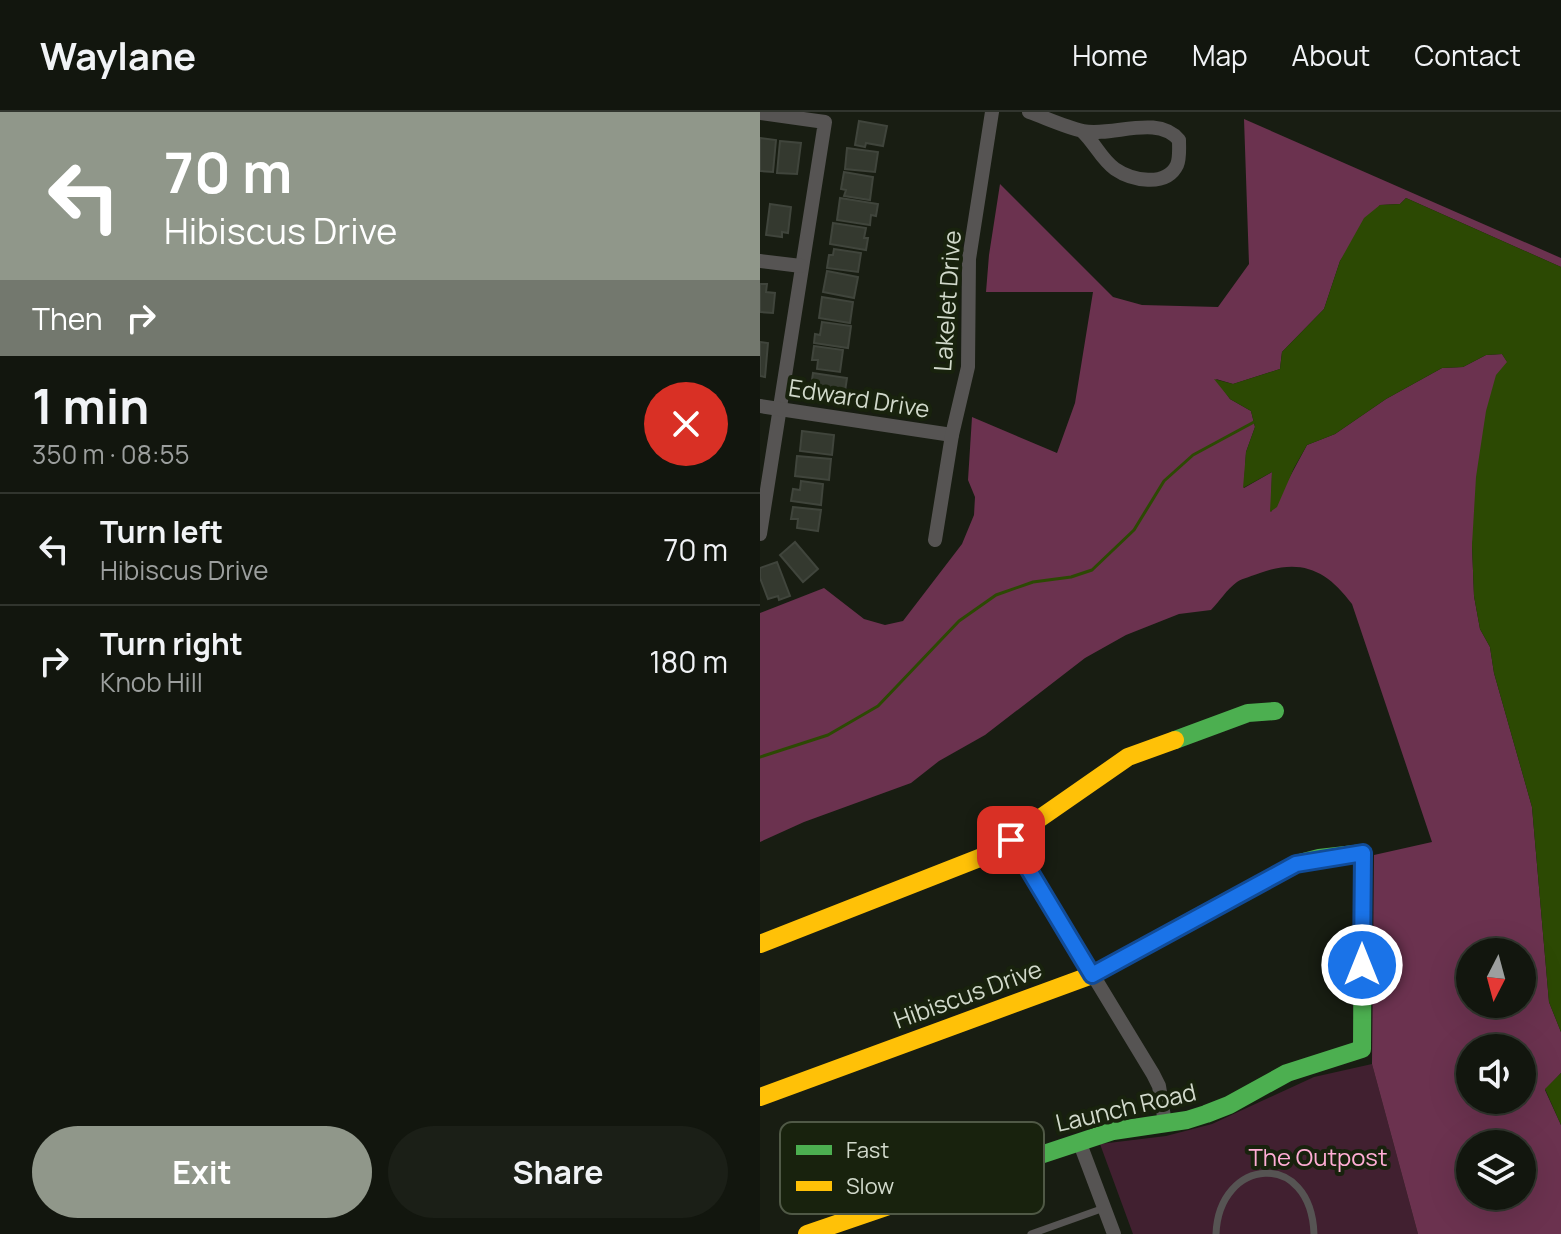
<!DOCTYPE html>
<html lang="en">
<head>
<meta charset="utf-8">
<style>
	:root { --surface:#12160e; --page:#1b1f17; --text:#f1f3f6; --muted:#9c9f9e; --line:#31352e; --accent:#90978a }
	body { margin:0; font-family:Manrope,sans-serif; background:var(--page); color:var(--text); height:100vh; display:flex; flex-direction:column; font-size:30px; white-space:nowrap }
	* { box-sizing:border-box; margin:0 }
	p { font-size:26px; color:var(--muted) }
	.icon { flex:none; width:44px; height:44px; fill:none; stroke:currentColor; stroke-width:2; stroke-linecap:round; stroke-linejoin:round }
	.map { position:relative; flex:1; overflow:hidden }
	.side { display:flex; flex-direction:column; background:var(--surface); width:760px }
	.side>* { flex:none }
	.banner { background:#90978a; color:#fff; overflow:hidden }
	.needle { width:52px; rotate:186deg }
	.buttons { position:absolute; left:696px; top:826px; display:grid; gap:16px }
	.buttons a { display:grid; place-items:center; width:80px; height:80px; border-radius:50%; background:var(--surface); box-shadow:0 8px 32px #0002,0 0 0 2px var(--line); font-size:40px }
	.pin { position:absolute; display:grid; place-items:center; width:68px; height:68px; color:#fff; margin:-34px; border-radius:16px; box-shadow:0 4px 12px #0006 }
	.me { position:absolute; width:88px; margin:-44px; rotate:0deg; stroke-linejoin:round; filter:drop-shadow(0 0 6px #0008) }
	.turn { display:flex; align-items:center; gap:28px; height:168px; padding:0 32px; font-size:36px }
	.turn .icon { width:104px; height:104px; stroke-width:2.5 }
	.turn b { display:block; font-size:56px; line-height:68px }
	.then { display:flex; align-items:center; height:76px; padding:0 32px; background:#0003; gap:16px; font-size:30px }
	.round { display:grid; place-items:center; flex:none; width:84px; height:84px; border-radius:42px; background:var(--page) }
	.headline { display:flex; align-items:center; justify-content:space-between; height:136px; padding:0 32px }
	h1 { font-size:48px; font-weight:700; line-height:60px }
	.button { display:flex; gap:16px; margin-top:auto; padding:16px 32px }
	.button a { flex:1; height:92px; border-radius:48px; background:var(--accent); color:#fff; font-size:32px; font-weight:700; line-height:92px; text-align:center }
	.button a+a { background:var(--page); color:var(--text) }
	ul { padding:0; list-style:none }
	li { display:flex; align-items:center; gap:24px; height:112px; padding:0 32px; border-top:2px solid var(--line) }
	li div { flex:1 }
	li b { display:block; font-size:30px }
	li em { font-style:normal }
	header { display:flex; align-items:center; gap:48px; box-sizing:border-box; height:112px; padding:0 40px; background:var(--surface); border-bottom:2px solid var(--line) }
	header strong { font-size:38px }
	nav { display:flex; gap:44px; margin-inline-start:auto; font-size:28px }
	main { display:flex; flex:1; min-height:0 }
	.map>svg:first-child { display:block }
	.green { fill:#412030 }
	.forest { fill:#6b324f; fill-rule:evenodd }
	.water { fill:#2c4903 }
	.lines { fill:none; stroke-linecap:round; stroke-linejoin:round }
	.stream { stroke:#2c4903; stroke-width:3 }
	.building { fill:#34392f; stroke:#40453c; stroke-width:2 }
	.lane { stroke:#565453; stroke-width:7 }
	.street { stroke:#565453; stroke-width:14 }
	.fast { stroke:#4caf50; stroke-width:18 }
	.slow { stroke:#ffc107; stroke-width:18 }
	.route-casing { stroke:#114b97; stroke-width:20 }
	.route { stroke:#1a73e8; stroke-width:14 }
	.labels { text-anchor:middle; stroke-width:8; stroke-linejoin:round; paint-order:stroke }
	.street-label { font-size:24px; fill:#d1d9cb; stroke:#18220d }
	.park-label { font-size:24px; fill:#ffadd5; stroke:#18220d }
	.key { fill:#18220d; stroke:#505946; stroke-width:2 }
	.key-label { font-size:22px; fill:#d1d9cb }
</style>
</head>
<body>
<header>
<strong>Waylane</strong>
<nav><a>Home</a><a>Map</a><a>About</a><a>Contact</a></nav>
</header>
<main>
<section class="side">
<div class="banner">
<div class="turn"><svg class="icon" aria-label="left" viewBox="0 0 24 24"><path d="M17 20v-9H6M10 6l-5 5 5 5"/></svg><div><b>70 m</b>Hibiscus Drive</div></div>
<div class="then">Then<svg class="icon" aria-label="right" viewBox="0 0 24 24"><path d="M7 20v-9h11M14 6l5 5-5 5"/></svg></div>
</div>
<div class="headline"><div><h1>1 min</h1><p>350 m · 08:55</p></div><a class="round" style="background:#d93025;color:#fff"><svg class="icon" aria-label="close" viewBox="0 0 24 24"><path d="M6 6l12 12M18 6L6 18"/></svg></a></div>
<ul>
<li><svg class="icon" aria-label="left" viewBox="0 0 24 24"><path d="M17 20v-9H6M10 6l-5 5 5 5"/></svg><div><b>Turn left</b><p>Hibiscus Drive</p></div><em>70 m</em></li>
<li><svg class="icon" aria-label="right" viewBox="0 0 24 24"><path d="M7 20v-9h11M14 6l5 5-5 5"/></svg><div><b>Turn right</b><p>Knob Hill</p></div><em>180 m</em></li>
</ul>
<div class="button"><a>Exit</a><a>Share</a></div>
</section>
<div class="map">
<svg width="801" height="1122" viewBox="0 0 801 1122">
	<rect width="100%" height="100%" fill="#181d12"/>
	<polygon class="green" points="612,952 658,1122 373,1122 340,1032 406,1024 452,1012 554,965"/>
	<path class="forest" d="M 484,7 L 801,146 L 801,155 L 646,86 L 640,92 L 620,93 L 580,149 L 564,197 L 522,240 L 520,257 L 473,272 L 456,267 L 470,287 L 491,299 L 495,315 L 486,340 L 484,376 L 512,360 L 511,400 L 547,333 L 575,322 L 626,287 L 682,256 L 703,255 L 726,243 L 742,242 L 748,251 L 712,433 L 714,484 L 720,517 L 730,535 L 734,561 L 772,695 L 789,890 L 801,920 L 801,961 L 785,978 L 801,1013 L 801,1122 L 658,1122 L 612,952 L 614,743 L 672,730 L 592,492 C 567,458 541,446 500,461 C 493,464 483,466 477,470 C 467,477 459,490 451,498 L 419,502 L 366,523 L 325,546 L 225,623 L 179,649 L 151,671 L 44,710 L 0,730 L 0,501 L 64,476 L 104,507 L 125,513 L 143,509 L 202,432 L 214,403 L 215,385 L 208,368 L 212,305 L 297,341 L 315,291 L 333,180 L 226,180 L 229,143 L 240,72 L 353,185 L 382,193 L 458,195 L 489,152 ZM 710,840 L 762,840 L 762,892 L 710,892 ZM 710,936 L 762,936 L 762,988 L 710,988 ZM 710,1032 L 762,1032 L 762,1084 L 710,1084 Z"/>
	<g class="water">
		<polygon points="646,86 801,155 801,920 789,890 772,695 734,561 730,535 720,517 714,484 712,433 716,365 726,299 736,263 747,250 742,242 726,243 703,255 682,256 626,287 575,322 547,333 534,356 517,395 510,400 512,360 483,376 486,340 495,315 491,299 470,287 454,267 473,272 520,257 522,240 564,197 580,149 604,106 620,93 640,92"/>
		<polygon points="801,961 801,1013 785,977"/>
	</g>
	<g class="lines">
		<polyline class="stream" points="0,645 68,623 118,594 199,509 236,483 273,470 311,465 332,458 374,418 404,369 433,343 494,310"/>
	</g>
	<g class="building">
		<polygon points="99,9 127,14 123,34 106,31 105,35 95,33"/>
		<polygon points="0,26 16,28 13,60 0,59"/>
		<polygon points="20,29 41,31 37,62 17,61"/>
		<polygon points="87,36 118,40 115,60 85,57"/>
		<polygon points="84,60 113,65 110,88 84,84 86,78 81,77"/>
		<polygon points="80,86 118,92 116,104 111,103 110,113 77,108"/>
		<polygon points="10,92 31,95 28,121 22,120 22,125 6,123"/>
		<polygon points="73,111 106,116 104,126 108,126 106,138 70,132"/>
		<polygon points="74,137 101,141 98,160 67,156 69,143 73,143"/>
		<polygon points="67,159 98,165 94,186 63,180"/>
		<polygon points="0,172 7,172 6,180 15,181 13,201 0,200"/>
		<polygon points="62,185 93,190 90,211 59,206"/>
		<polygon points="62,210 91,214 88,236 54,231 55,222 60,223"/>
		<polygon points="0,230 8,231 5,265 0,264"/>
		<polygon points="54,234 83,238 80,260 57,257 58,248 52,248"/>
		<polygon points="53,261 87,266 84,286 50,282"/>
		<polygon points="42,319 74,323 72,343 40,339"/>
		<polygon points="37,344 71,347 69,368 35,364"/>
		<polygon points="41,369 63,372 61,393 31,389 33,377 40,378"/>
		<polygon points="33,395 61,398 58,419 37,416 38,407 31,407"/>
		<polygon points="35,430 58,457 43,470 20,443"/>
		<polygon points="17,450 30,484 19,488 18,484 8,487 0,466 0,456"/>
	</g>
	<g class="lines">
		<g class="lane">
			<polyline points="271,1122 344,1096"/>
			<path d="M 456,1122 C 459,1045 551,1037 554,1122"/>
		</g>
		<g class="street">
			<path d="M 269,0 C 286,6 305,15 323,19 C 353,25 397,2 419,28 C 419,36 420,46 417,53 C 406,76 371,68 355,57 C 341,47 335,31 322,19"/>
			<polyline points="0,1 65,10 0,422"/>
			<polyline points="0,149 41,154"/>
			<polyline points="0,294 192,323"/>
			<polyline points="175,428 192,323 208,255 209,147 232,0"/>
			<polyline points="251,728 393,962 399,974 405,1011"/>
			<polyline points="319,1029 354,1122"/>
		</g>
		<g class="fast">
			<polyline points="415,628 488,601 515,599"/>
			<polyline points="199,1070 353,1019 427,1008 446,1002 469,993 527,961 602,937 603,741 559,746 536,752 453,797"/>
		</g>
		<g class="slow">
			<polyline points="0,832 227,743 368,645 415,628"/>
			<polyline points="0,985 332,863 453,797"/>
			<polyline points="47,1122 199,1070"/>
		</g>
	</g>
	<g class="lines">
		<defs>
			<polyline id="route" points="251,728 332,863 536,752 603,741 602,853"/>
		</defs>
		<use href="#route" class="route-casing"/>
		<use href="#route" class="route"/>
	</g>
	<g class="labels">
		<g class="street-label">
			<text transform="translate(188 189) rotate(-86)" y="8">Lakelet Drive</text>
			<text transform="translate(99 287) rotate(9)" y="8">Edward Drive</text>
			<text transform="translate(208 883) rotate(-20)" y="8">Hibiscus Drive</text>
			<text transform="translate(366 996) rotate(-13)" y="8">Launch Road</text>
		</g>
		<g class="park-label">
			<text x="558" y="1054">The Outpost</text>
		</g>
	</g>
	<rect x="20" y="1010" width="264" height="92" rx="12" class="key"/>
	<rect x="36" y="1033" width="36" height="10" fill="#4caf50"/>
	<rect x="36" y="1069" width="36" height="10" fill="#ffc107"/>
	<g class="key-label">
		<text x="86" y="1046">Fast</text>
		<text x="86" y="1082">Slow</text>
	</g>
</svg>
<div class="buttons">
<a><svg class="needle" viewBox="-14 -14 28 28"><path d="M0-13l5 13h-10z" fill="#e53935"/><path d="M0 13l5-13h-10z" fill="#9c9f9e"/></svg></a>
<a><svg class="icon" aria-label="sound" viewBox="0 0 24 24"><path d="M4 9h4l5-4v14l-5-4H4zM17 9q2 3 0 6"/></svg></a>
<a><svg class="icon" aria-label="layers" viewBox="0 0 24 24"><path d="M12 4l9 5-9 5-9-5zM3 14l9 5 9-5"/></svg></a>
</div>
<div class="pin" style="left:251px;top:728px;background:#d93025"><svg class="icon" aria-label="arrive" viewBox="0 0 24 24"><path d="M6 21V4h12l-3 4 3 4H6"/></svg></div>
<svg class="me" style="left:602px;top:853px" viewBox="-20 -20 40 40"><circle r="17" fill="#1a73e8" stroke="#fff" stroke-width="3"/><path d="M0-11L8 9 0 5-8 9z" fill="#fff"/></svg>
</div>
</main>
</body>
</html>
